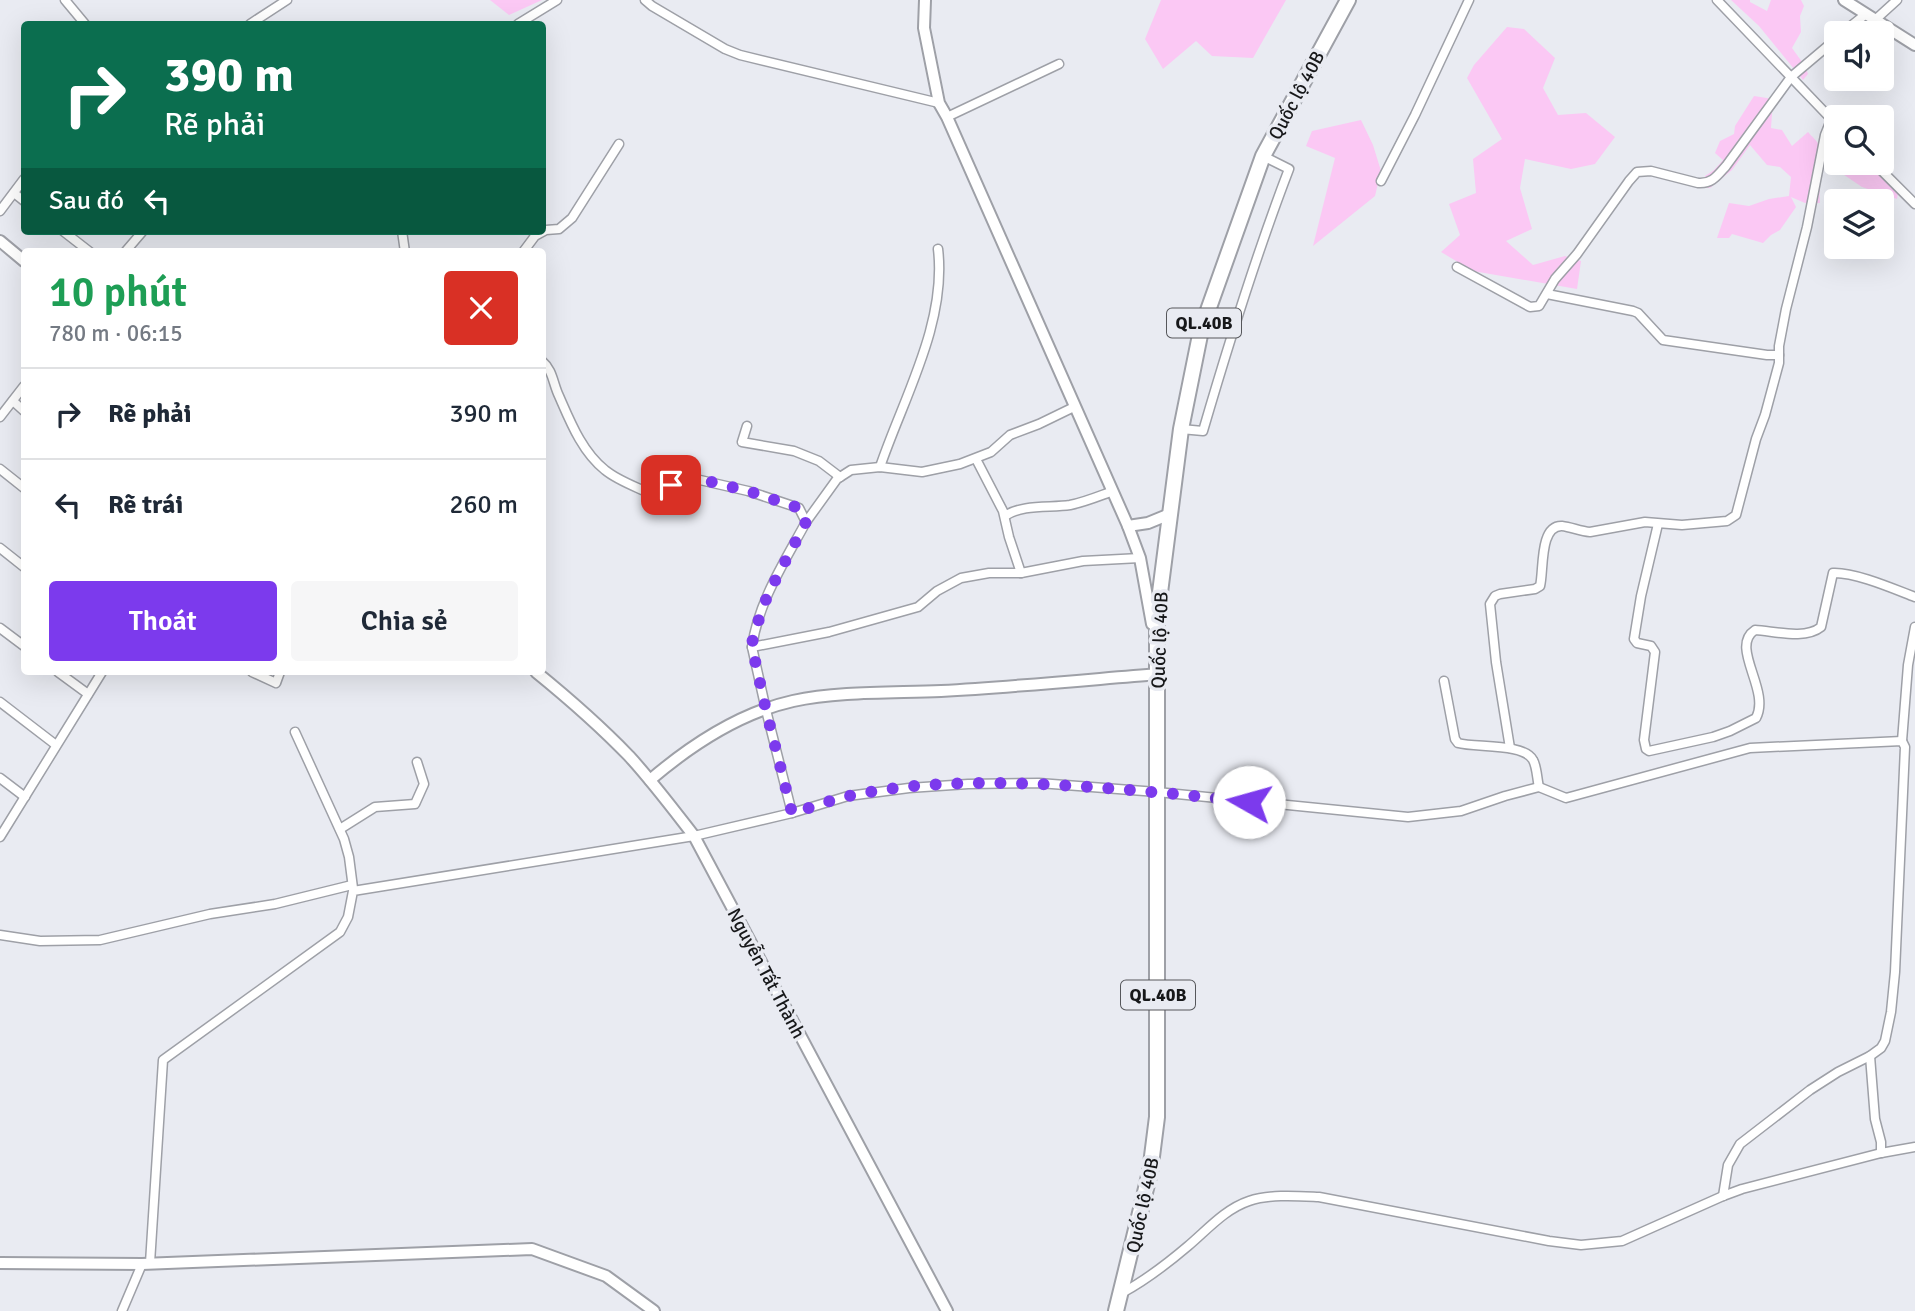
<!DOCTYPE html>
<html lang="vi">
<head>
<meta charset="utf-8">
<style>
	:root { --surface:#fff; --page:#f6f6f7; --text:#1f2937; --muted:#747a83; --line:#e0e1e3; --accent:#7c3aed }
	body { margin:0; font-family:Signika,sans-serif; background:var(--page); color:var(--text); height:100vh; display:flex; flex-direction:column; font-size:26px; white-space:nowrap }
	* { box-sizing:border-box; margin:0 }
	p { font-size:23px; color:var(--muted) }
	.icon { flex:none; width:38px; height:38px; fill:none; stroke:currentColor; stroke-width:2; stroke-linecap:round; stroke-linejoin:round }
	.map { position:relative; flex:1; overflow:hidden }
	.drawer { position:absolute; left:21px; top:248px; width:525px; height:427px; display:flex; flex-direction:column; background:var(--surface); border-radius:7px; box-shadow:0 7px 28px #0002 }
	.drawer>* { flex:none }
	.banner { position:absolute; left:21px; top:21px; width:525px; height:214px; border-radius:7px; box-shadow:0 7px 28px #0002; background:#0b6e4f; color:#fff; overflow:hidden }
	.controls { position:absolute; left:1824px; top:21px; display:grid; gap:14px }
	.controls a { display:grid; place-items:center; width:70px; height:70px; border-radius:7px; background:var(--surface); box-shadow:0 7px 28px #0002; font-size:35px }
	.pin { position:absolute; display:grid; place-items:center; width:60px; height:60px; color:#fff; margin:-30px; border-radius:14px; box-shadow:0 4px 10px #0006 }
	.me { position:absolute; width:77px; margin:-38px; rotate:277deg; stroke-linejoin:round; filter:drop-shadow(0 0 5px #0008) }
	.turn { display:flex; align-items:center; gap:24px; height:147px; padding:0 28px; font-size:32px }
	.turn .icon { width:91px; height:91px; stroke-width:2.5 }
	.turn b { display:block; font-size:49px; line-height:60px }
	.then { display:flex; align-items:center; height:66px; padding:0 28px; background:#0003; gap:14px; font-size:26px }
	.round { display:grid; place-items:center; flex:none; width:74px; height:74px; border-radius:7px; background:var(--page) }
	.head { display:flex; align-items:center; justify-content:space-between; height:119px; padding:0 28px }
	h1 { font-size:42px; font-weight:600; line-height:52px; color:#1e9e55 }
	.cta { display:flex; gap:14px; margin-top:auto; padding:14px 28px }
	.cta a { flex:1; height:80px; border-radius:7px; background:var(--accent); color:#fff; font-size:28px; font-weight:600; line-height:80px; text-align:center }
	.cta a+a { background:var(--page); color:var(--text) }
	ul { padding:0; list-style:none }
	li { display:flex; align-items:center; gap:21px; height:91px; padding:0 28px; border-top:2px solid var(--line) }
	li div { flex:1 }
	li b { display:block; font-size:26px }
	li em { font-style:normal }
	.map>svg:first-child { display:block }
	.green { fill:#fbc8f4 }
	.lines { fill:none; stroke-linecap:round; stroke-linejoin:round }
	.street-casing { stroke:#9ea0a7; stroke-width:11 }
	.secondary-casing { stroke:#9ea0a7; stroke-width:14 }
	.highway-casing { stroke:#9ea0a7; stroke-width:18 }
	.street { stroke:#fff; stroke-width:8 }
	.secondary { stroke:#fff; stroke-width:10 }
	.highway { stroke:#fff; stroke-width:14 }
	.route { stroke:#7c3aed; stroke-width:12; stroke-dasharray:0 21.6 }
	.labels { text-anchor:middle; stroke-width:7; stroke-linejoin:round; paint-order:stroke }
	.shield { fill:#e9ebf2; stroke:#56575b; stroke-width:2 }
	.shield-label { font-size:18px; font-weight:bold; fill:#17181a }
	.street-label { font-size:19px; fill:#17181a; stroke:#e9ebf2 }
</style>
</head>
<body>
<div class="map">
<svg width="1915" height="1311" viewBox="0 0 1915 1311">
	<rect width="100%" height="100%" fill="#e9ebf2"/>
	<g class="green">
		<polygon points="490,0 542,0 509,15"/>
		<polygon points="1161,0 1286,0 1253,58 1212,56 1196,41 1163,69 1145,39"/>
		<polygon points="1731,0 1750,0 1750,2 1767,11 1771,0 1801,0 1804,6 1800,16 1801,32 1792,48 1805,66 1808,74 1803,80 1759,26"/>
		<polygon points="1507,27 1524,29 1555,58 1543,88 1558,115 1586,113 1615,137 1595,164 1571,169 1525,159 1520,188 1532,229 1506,241 1533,265 1565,256 1581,261 1577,289 1473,271 1441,252 1460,235 1449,204 1476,193 1473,159 1502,139 1467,78 1474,65"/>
		<path d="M 1754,96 L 1773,99 L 1771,128 L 1782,130 L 1792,146 L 1808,132 C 1811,136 1818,141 1819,146 C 1823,157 1818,188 1820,203 L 1805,203 L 1791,197 L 1796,207 L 1780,230 L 1771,235 L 1763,243 L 1732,234 L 1729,238 L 1717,238 L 1729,203 L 1749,206 L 1769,199 L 1789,196 L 1791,177 L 1780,167 L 1767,165 L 1750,145 L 1732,170 L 1710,188 L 1703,187 L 1705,176 L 1714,170 L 1723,160 L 1715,153 L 1720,141 L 1734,134 L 1735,126 Z"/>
		<polygon points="1832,116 1836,120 1836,163 1881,163 1881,161 1899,186 1897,199 1862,187 1822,160"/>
		<polygon points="1361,120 1373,145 1381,171 1375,196 1313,246 1335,158 1306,146 1312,131"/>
	</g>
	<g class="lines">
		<defs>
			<g id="street">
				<polyline points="65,0 85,24"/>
				<polyline points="645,0 652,6 725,49 740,55 939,103"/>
				<polyline points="1717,0 1836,124"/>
				<polyline points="1875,20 1897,0"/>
				<polyline points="250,24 287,0"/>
				<polyline points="518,24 557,0"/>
				<polyline points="1842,33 1866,14"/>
				<polyline points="947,117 1059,64"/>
				<polyline points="1874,163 1915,204"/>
				<polyline points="1381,181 1415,115 1469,0"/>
				<polyline points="14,193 24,201"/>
				<polyline points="0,211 24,179"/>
				<polyline points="63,231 90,252"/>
				<polyline points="402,231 405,252"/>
				<polyline points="125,252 143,231"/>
				<polyline points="523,252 535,236 546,230 559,229 572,218 619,144"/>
				<path d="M 1457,267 L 1530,307 L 1539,306 L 1555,279 L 1577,254 L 1629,181 L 1637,172 L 1651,171 L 1698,183 C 1712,184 1717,176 1726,166 L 1791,77 L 1836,39"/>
				<polyline points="1547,294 1633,311 1638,313 1663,340 1767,355 1779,355"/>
				<path d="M 542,361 C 553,370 553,384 559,396 C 570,421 582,452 605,470 C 617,480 634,486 649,493 L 687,477 L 748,491 L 799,508 L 806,522 C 785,561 758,602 752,647 L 829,632 L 918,607 L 937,591 L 961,578 L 989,573 L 1021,573 L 1083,561 L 1140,558"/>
				<polyline points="13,401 24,411"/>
				<polyline points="0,417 24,386"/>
				<polyline points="747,426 742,442 794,451 819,461 840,477"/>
				<path d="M 1181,429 L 1203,431 C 1229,342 1256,255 1289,169 L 1263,156"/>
				<polyline points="976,459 1003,511 1009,537 1021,573"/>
				<path d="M 880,467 C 903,399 947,323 938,249"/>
				<polyline points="0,469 24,488"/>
				<path d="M 1005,516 C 1022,504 1050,508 1070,505 C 1085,502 1099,496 1113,491"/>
				<polyline points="806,522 837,479 851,470 880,467 922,472 960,464 991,452 1010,435 1039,424 1074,407"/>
				<path d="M 1658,524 L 1641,596 L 1634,639 L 1637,643 L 1651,646 L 1655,652 L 1644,740 L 1646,749 L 1649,751 L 1713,737 L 1730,731 L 1756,718 C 1771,690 1729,647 1755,630 C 1774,631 1805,640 1821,627 L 1833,573 C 1855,572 1894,589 1915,597"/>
				<polyline points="0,548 24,567"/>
				<polyline points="0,628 24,646"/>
				<polyline points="58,672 88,694"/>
				<polyline points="252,672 276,683 280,672"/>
				<path d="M 1444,681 L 1455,739 L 1458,743 C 1476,748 1524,743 1533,760 C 1537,767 1537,779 1539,787"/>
				<polyline points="0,702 56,745"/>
				<polyline points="295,732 344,839 349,857 353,888"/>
				<polyline points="1902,741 1908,665 1915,627"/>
				<path d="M 1510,748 L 1496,662 L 1490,604 L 1495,596 L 1500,594 L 1535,589 L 1540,586 C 1544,571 1539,525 1562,526 C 1571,527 1580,531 1590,532 L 1645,522 L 1682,525 L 1727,521 L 1736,515 L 1756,439 L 1765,415 L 1779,363 L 1779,346 L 1786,309 L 1807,227 L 1825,135 L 1831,120"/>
				<polyline points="0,778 25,797"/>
				<polyline points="792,813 848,796 909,788 968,784 1039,783 1157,792 1408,817 1461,811 1505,796 1539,787 1566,798 1750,748 1902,741 1905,747 1895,972 1891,1012 1885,1041 1881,1048 1870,1056 1838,1072 1810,1090 1740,1144 1728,1165 1723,1196"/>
				<polyline points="340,829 375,807 415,804 424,784 417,762"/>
				<polyline points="0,837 102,672"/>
				<polyline points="0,935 40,941 100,940 210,914 275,904 352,885"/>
				<polyline points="1870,1056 1875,1119 1881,1142 1881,1153"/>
				<polyline points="150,1263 163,1060 340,932 348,917 353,891 694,836 792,813 766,710 752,647"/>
				<path d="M 1122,1293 C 1146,1280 1168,1263 1188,1246 C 1207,1230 1225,1209 1249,1201 C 1270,1194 1297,1196 1319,1197 L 1549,1241 L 1581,1245 L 1622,1241 L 1723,1196 L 1742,1189 L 1881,1153 L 1915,1147"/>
				<polyline points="122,1311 142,1264"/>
			</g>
			<g id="secondary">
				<polyline points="925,0 924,28 939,103 947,117 1128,526 1140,558 1152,624"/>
				<polyline points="1844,0 1915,45"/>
				<polyline points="0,241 24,261"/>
				<polyline points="1128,526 1148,523 1170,514"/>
				<path d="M 536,672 C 568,698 600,726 629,756 C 652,781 673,809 694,836 L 947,1311"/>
				<path d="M 650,780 C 691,745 739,713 793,701 C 838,691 894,693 941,691 C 1013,687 1085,680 1158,674 L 1157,668"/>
				<polyline points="0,1263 142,1264 532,1249 606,1276 654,1311"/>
			</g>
			<polyline id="highway" points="1116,1311 1150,1172 1157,1117 1157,616 1181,429 1201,330 1263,156 1348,0"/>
		</defs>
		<use href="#street" class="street-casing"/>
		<use href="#secondary" class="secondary-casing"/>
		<use href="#highway" class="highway-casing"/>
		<use href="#street" class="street"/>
		<use href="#secondary" class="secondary"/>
		<use href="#highway" class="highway"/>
	</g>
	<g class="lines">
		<path class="route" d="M 671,485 L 687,477 L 696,478 L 748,491 L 799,508 L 806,522 L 768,594 L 753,636 L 752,647 L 766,710 L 792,813 C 811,808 830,800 849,796 C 932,778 1020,782 1105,788 C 1153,792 1201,796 1249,802"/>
	</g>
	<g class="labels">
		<g class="shield">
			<rect x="1167" y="308.5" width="74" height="29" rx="5"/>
			<rect x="1121" y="980.5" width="74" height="29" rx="5"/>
		</g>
		<g class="shield-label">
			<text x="1204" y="329">QL.40B</text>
			<text x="1158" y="1001">QL.40B</text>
		</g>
		<g class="street-label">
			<text transform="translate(1296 95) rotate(-62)" y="7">Quốc lộ 40B</text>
			<text transform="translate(1159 640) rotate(-88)" y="7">Quốc lộ 40B</text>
			<text transform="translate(767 973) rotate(62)" y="7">Nguyễn Tất Thành</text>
			<text transform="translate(1142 1205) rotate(-78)" y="7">Quốc lộ 40B</text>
		</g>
	</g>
</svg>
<div class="controls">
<a><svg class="icon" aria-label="sound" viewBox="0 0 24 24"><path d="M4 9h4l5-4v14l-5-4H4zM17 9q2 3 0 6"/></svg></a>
<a><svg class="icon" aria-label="search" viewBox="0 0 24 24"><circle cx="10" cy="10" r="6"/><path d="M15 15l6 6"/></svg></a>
<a><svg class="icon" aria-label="layers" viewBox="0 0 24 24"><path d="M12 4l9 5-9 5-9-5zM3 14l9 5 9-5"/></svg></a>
</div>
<div class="pin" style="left:671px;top:485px;background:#d93025"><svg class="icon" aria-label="arrive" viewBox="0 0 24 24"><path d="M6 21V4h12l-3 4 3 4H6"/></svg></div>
<svg class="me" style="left:1249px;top:802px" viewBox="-20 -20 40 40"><circle r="19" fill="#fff"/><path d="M0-13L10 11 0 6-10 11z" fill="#7c3aed"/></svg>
<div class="banner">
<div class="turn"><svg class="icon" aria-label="right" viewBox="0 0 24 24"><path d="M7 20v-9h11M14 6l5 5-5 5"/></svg><div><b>390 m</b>Rẽ phải</div></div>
<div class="then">Sau đó<svg class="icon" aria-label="left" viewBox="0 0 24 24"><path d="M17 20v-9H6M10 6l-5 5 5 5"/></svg></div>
</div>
<section class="drawer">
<div class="head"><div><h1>10 phút</h1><p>780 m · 06:15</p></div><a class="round" style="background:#d93025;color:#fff"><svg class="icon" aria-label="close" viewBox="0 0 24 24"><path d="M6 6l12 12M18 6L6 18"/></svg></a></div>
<ul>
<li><svg class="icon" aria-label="right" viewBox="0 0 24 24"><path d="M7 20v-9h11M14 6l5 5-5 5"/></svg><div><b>Rẽ phải</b></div><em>390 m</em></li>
<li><svg class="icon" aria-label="left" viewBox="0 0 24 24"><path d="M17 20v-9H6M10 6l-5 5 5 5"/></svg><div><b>Rẽ trái</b></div><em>260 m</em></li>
</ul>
<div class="cta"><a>Thoát</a><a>Chia sẻ</a></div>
</section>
</div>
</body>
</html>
